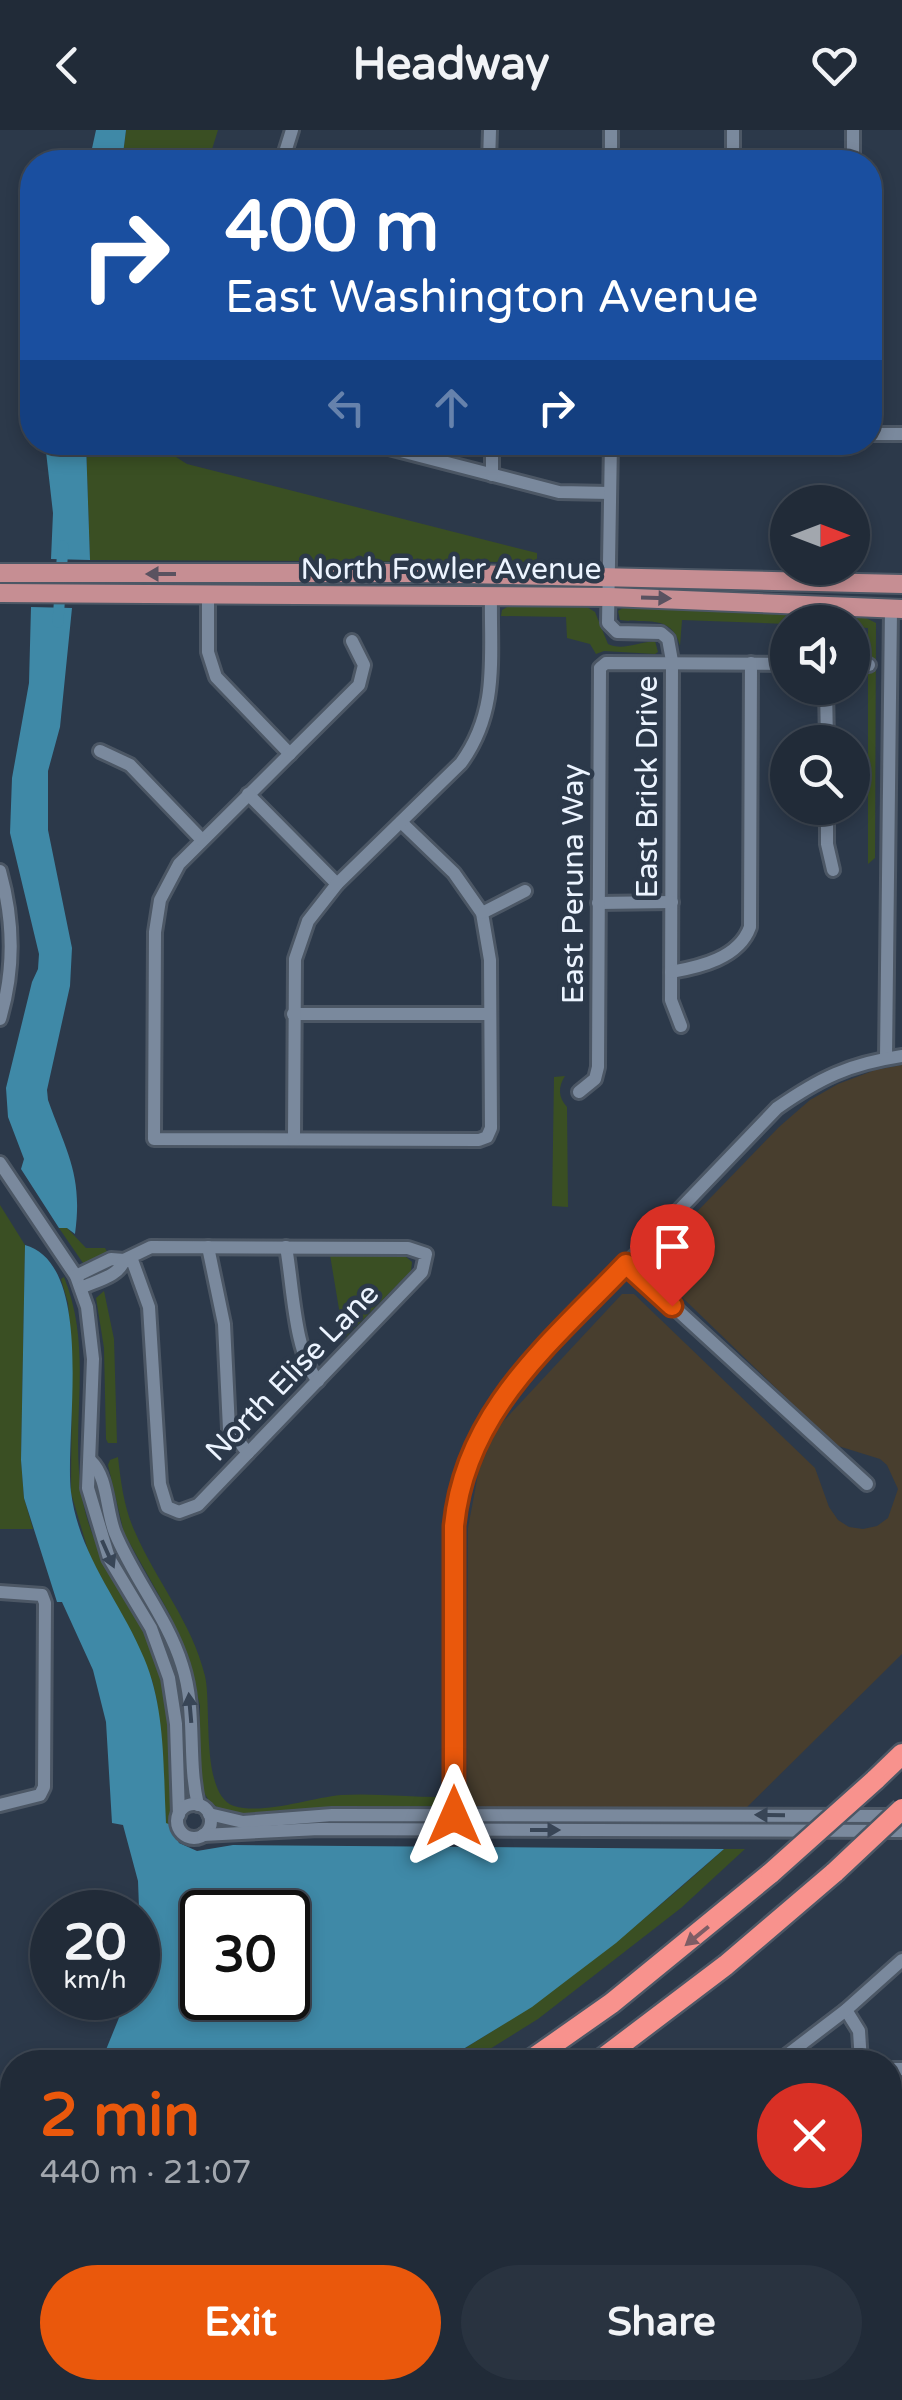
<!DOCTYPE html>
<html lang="en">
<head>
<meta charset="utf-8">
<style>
	:root { --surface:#212b38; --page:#293340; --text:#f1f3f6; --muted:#a2a7ae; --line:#3e4753; --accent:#ea580c }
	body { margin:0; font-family:"Varela Round",sans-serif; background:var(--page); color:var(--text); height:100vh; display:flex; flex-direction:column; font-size:38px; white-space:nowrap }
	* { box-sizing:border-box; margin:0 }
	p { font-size:32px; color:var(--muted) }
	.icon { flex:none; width:55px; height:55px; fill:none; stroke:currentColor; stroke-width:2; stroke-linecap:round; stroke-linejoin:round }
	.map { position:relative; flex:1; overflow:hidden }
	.panel { position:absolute; left:0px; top:1920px; width:902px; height:350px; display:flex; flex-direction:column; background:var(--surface); border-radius:40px 40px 0 0; box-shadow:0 5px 15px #0003,0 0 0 2px var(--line) }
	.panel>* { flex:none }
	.top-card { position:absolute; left:20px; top:20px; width:862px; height:305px; border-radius:40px; box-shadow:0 5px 15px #0003,0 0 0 2px var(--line); background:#1a4fa0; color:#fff; overflow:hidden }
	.needle { width:65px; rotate:90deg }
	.buttons { position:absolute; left:770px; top:355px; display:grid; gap:20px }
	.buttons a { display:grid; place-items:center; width:100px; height:100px; border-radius:50%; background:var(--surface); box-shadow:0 5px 15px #0003,0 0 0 2px var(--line); font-size:50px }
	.speed { position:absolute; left:30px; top:1760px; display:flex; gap:20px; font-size:50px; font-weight:700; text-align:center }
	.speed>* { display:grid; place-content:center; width:130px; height:130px; border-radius:50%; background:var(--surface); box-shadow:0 5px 15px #0003,0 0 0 2px var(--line); line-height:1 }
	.speed small { font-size:25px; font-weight:400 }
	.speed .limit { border:5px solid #111; border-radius:15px; background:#fff; color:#111 }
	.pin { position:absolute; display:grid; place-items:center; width:85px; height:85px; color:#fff; margin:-102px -42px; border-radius:50% 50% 50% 0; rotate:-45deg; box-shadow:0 0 10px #0007 }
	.pin .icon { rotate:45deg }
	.me { position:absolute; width:110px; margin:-55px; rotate:0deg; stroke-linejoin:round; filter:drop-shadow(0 0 8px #0008) }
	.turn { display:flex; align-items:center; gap:35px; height:210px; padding:0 40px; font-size:45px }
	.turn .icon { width:130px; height:130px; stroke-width:2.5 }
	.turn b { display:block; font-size:70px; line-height:85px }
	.lanes { display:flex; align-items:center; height:95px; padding:0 40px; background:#0003; justify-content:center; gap:50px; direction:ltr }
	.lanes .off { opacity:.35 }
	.round { display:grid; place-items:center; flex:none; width:105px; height:105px; border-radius:52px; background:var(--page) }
	.overview { display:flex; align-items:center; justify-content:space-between; height:170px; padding:0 40px }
	h1 { font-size:60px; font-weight:700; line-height:75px; color:var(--accent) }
	.cta { display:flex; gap:20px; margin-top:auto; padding:20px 40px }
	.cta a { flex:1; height:115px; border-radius:60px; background:var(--accent); color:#fff; font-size:40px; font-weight:700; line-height:115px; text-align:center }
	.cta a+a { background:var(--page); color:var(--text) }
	header { display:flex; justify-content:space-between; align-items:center; height:130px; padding:0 40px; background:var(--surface); font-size:45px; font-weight:700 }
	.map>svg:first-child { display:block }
	.industrial { fill:#483e2e }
	.green { fill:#3a4f23 }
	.water { fill:#3f89a7; fill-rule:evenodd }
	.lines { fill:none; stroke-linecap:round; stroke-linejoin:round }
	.canal { stroke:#3f89a7; stroke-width:11 }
	.minor-casing { stroke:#4c5765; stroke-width:18 }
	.major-casing { stroke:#4c5765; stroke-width:22 }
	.highway-casing { stroke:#4c5765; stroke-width:25 }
	.minor { stroke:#7a899d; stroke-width:12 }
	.major { stroke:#c68e93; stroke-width:18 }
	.highway { stroke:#f8928d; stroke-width:20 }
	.highway-bridge-casing { stroke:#4c5765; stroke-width:25; stroke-linecap:butt }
	.highway-bridge { stroke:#f8928d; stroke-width:20 }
	.oneway { fill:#5a5260 }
	.oneway2 { fill:#384556 }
	.oneway3 { fill:#7e5d65 }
	.route-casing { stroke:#983908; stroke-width:25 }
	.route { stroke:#ea580c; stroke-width:18 }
	.labels { text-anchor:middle; stroke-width:9; stroke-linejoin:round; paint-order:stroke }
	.street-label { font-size:30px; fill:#ecf4ff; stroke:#2c394a }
</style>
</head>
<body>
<header><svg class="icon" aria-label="back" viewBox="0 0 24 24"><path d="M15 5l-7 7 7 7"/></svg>Headway<svg class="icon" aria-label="heart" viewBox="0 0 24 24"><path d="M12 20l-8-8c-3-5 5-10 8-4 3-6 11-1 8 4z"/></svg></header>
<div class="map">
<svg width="902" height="2270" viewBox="0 0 902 2270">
	<rect width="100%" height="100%" fill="#2c394a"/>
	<polygon class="industrial" points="902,935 902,1524 745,1679 474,1678 467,1668 468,1398 479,1339 498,1297 622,1164 634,1164 815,1338 829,1377 838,1390 849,1397 863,1399 877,1396 888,1388 898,1359 887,1335 880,1329 835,1315 656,1142 655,1125 779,997 810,970 838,954 875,940"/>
	<g class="green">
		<polygon points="126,0 218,0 208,32 122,32"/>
		<polygon points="86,313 154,313 187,334 537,423 537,432 90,430"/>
		<path d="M 509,476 L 587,477 L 595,482 L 608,514 C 622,521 640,512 655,511 L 658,522 L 655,524 L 604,521 L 596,524 L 590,514 L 567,508 L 566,487 L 501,486 L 502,480 Z"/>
		<path d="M 624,477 L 864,487 L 876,493 L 875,728 L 868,734 L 868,498 L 853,497 L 852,492 L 787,494 L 682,490 L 680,516 C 672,483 644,494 620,490 L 618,481 Z"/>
		<path d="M 565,946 C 558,957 558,967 567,977 L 568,1077 L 552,1076 L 554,947 Z"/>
		<polygon points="0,1075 25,1115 21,1330 24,1368 33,1399 0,1399"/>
		<polygon points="59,1098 67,1098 86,1118 105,1118 109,1125 83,1133"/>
		<polygon points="330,1125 405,1126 412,1132 411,1141 344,1209"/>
		<path d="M 64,1147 C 95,1224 68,1295 83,1372 C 93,1422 122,1458 145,1502 C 175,1561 174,1631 171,1695 L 166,1694 L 157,1571 L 152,1550 L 133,1505 L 90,1427 L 71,1363 L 72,1223 L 68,1173 L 61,1149 Z"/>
		<polygon points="104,1161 114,1209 117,1313 108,1313 106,1309 104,1218 96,1168"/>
		<path d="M 118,1327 C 121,1353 124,1378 135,1402 C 156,1451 192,1492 205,1546 C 212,1575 200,1665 234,1676 C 263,1685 310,1668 341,1665 C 373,1663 408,1667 441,1667 L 437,1676 L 329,1678 L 280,1686 L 235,1686 L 225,1683 L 209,1671 L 202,1659 L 199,1643 L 200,1576 L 188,1525 L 169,1483 L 124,1403 L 108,1335 L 110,1330 Z"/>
		<path d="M 724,1719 L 745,1719 L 681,1778 L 538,1889 L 469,1932 L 442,1932 C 545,1872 636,1799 724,1719 Z"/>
	</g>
	<g class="water">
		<polygon points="96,0 126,0 122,32 89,32"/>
		<polygon points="45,313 86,313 90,430 51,429 53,383"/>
		<path d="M 31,477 L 72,478 L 60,597 L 48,641 L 48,700 L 72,818 L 70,856 L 47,960 L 48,970 C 67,1023 83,1046 75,1104 L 67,1098 L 59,1098 L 21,1039 L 24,1029 L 8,987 L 6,958 L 32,852 L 38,839 L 39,824 L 10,703 L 12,648 L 29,553 Z"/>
		<path d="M 25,1115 C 97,1135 64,1305 71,1362 C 79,1426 121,1472 144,1528 C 166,1580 163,1639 166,1693 L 171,1695 L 179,1713 L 197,1721 L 233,1715 L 724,1719 L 616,1813 L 566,1851 L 532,1877 L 442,1932 L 101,1932 L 127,1868 L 138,1868 L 140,1805 L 138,1751 L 123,1695 L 112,1693 L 106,1592 L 93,1540 L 62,1472 L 57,1472 L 24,1368 L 21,1330 ZM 288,1782 L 288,1868 L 202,1868 L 202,1782 Z"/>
	</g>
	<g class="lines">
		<polyline class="canal" points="58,492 63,416"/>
		<defs>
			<g id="minor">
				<polyline points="282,32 292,0"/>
				<polyline points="489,32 490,0"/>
				<polyline points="611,32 611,0"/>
				<polyline points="733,32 733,0"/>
				<polyline points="853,32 853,0"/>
				<polyline points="870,304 902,304"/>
				<polyline points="366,312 559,362 610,363"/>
				<polyline points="492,312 492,345"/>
				<polyline points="611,312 608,493 617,502 661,503 668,509 672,531 671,870 681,896"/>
				<polyline points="208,465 208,522 216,547 290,624"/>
				<polyline points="352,511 364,535 359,555 179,734 160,770 155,802 154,1009 479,1010 487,1007 491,998 490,830 482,783 454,743 401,692"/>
				<polyline points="852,535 869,535"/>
				<polyline points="826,558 827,612"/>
				<polyline points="100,621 130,635 202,710"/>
				<polyline points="248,664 337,754"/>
				<polyline points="827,678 827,714 833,740"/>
				<path d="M 0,741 C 14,791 15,839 0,889"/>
				<polyline points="598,773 672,772"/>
				<polyline points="482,783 525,761"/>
				<path d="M 671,842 C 700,837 739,828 750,797 L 751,533"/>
				<polyline points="293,884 490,884"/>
				<polyline points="886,928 891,479"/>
				<polyline points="579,962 595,949 598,937 600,538 606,533 788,534"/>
				<path d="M 294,1009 L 295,829 L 308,791 L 337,754 L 461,633 C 499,581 490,528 491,467"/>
				<polyline points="0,1033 76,1146 87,1177 93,1229 88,1358 109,1428 151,1498 169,1548 176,1594 179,1685"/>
				<polyline points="208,1117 224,1194 229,1299 248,1323"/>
				<path d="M 286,1117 C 293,1155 294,1223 318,1251"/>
				<polyline points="627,1134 867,1354"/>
				<polyline points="76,1146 111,1129 124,1130"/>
				<path d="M 81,1158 C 95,1151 120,1146 124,1130 L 151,1117 L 408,1118 L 426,1124 L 422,1142 L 198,1375 L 179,1382 L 167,1377 L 160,1354 L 149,1177 L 131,1127"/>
				<path d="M 91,1331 C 108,1347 106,1381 115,1403 C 134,1449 167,1487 182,1535 C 197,1581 187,1629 198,1675"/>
				<polyline points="0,1462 42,1465 45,1473 44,1657 40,1665 0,1675"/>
				<circle cx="194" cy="1691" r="17"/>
				<polyline points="209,1684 243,1692 332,1685 895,1686"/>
				<path d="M 454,1700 L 455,1396 C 459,1342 478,1294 513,1253 L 777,978 C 820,948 849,934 902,926"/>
				<polyline points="203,1705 319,1699 902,1701"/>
				<polyline points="846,1880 859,1901 861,1932"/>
				<polyline points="778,1932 846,1880 902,1830"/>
				<polyline points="890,1939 902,1939"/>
				<polyline points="890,2159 902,2159"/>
				<polyline points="222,2261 700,2264 700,2258"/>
			</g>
			<g id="major">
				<polyline points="0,443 419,443 902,454"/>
				<polyline points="0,463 609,467 902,479"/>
			</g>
			<g id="highway">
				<polyline points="875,1650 902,1624"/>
				<polyline points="528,1932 612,1873 771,1743"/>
				<polyline points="598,1932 726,1835 835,1742"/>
				<polyline points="0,2253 12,2245"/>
				<polyline points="47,2270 68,2258"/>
			</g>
		</defs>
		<use href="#minor" class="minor-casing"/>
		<use href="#major" class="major-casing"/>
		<use href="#highway" class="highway-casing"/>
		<use href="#minor" class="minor"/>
		<use href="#major" class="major"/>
		<use href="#highway" class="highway"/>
		<defs>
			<g id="highway-bridge">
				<polyline points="835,1742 902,1679"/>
				<polyline points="771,1743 875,1650"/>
			</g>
		</defs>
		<use href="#highway-bridge" class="highway-bridge-casing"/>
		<use href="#highway-bridge" class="highway-bridge"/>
	</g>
	<defs><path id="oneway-solid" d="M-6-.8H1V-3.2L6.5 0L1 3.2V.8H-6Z" transform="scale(2.5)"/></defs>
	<g class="oneway">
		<use href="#oneway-solid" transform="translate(161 444) rotate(-180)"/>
		<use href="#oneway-solid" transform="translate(656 468) rotate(2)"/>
	</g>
	<g class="oneway2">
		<use href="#oneway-solid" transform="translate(108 1424) rotate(66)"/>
		<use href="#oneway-solid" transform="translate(190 1578) rotate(-95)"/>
		<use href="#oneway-solid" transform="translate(770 1685) rotate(-179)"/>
		<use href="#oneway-solid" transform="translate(545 1700)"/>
	</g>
	<use class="oneway3" href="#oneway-solid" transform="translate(697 1806) rotate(141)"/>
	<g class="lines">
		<defs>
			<path id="route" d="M 454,1686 L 454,1396 C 465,1280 551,1213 626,1134 L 672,1176"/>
		</defs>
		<use href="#route" class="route-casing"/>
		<use href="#route" class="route"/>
	</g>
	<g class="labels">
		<g class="street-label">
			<text x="451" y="449">North Fowler Avenue</text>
			<text transform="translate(647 657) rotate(-90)" y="10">East Brick Drive</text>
			<text transform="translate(573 754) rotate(-90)" y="10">East Peruna Way</text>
			<text transform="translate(292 1242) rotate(-46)" y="10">North Elise Lane</text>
		</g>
	</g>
</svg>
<div class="buttons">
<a><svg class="needle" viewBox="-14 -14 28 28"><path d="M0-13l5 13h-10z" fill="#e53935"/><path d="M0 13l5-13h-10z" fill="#a2a7ae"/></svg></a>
<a><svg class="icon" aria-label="sound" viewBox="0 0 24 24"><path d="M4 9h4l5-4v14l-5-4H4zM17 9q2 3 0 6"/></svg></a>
<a><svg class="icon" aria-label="search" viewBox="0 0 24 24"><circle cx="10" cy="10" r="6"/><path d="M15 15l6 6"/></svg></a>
</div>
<div class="speed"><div>20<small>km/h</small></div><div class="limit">30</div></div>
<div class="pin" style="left:672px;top:1176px;background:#d93025"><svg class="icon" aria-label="arrive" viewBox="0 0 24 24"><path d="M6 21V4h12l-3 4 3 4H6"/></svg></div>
<svg class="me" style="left:454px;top:1686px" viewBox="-20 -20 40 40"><path d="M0-17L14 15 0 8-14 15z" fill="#ea580c" stroke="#fff" stroke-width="4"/></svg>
<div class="top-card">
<div class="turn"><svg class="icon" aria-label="right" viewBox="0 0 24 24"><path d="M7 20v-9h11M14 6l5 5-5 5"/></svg><div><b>400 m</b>East Washington Avenue</div></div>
<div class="lanes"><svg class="icon off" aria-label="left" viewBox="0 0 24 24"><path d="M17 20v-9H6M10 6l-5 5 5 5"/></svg><svg class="icon off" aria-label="ahead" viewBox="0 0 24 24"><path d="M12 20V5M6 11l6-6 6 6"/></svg><svg class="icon" aria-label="right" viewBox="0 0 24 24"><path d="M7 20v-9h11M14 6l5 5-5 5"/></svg></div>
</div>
<section class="panel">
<div class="overview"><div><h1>2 min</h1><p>440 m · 21:07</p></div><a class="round" style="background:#d93025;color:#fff"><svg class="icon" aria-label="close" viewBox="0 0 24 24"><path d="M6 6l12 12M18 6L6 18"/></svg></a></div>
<div class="cta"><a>Exit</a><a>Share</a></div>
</section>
</div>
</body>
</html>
